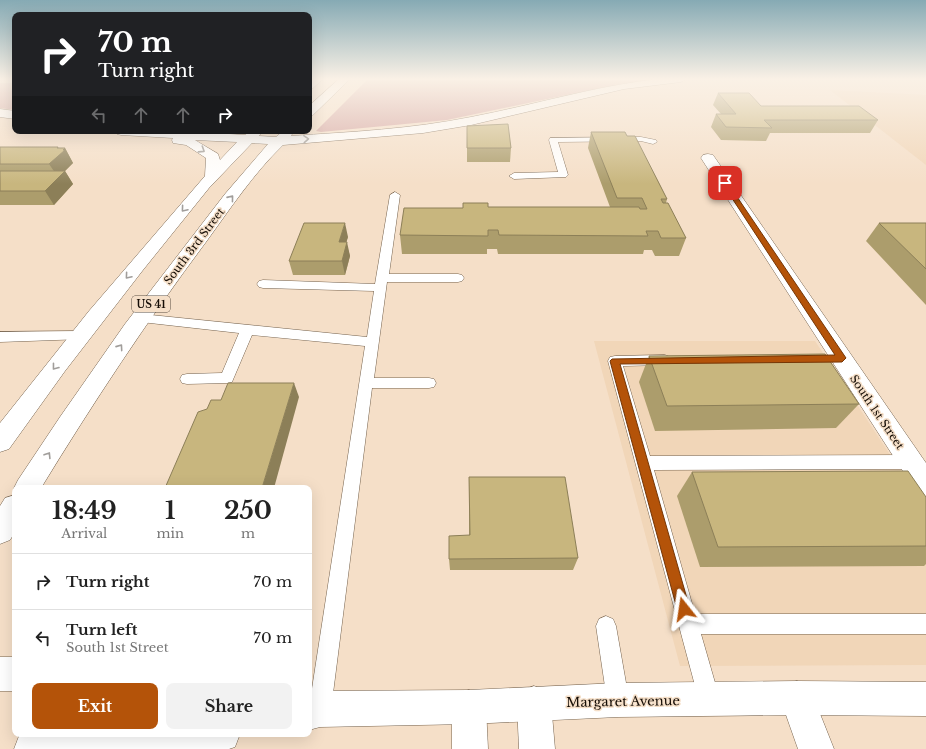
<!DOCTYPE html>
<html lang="en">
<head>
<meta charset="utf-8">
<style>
	:root { --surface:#fff; --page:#f2f2f2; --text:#222; --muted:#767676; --line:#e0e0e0; --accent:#b45309 }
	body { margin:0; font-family:"Libre Baskerville",serif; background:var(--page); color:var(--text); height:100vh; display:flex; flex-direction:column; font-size:15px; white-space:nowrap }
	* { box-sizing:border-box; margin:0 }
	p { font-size:13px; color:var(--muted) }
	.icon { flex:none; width:22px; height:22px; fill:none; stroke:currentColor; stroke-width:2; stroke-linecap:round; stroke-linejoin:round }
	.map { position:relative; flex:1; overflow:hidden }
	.drawer { position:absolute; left:12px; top:485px; width:300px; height:252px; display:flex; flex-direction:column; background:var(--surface); border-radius:8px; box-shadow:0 4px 16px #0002 }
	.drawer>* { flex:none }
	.guide { position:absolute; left:12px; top:12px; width:300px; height:122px; border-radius:8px; box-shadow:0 4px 16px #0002; background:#202124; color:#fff; overflow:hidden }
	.pin { position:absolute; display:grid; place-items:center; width:34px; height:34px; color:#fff; margin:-17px; border-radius:8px; box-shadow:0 2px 6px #0006 }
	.me { position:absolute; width:44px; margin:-22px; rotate:345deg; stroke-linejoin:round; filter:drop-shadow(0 0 3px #0008) }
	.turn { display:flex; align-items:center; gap:14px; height:84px; padding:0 20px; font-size:18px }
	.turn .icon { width:52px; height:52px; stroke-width:2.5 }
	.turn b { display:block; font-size:28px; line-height:34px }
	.lanes { display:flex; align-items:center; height:38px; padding:0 20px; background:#0003; justify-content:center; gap:20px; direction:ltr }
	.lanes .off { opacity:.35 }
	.eta { display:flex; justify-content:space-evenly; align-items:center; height:68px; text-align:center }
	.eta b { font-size:24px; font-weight:800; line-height:28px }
	.action { display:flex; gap:8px; margin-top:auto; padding:8px 20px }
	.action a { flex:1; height:46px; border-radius:8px; background:var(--accent); color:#fff; font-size:16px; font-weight:800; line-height:46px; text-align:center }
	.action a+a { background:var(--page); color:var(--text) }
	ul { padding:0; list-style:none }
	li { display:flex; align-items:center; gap:12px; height:56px; padding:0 20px; border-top:1px solid var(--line) }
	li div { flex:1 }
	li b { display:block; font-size:15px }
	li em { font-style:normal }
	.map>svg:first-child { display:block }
	.built { fill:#f1d6b8 }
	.green { fill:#d3a29f }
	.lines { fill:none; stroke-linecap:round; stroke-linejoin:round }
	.lane-casing { stroke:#75624d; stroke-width:1 }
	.street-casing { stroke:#75624d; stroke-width:1 }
	.secondary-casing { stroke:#75624d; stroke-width:1 }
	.highway-casing { stroke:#75624d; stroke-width:1 }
	.lane { fill:#fff; fill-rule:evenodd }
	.street { fill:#fff; fill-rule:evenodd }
	.secondary { fill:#fff; fill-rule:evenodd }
	.highway { fill:#fff; fill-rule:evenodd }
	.wall { fill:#ac9d6c }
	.shaded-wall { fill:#8c7f58 }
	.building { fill:#c8b67e; stroke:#8c7f58 }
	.oneway { stroke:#a19e9b }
	.route { fill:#b45309; stroke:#753606 }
	.labels { text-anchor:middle; stroke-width:3; stroke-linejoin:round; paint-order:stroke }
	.shield { fill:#f5dfc8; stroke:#584c40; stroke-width:1 }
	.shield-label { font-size:10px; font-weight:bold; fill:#150d06 }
	.street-label { font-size:11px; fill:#150d06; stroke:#f5dfc8 }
	.near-street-label { font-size:13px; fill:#150d06; stroke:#f5dfc8 }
</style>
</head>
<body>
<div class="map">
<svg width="926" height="749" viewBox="0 0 926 749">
	<rect width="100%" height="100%" fill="#f5dfc8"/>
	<g class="built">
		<polygon points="830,90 926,95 926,165"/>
		<polygon points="594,341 815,341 926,509 926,665 680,666"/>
	</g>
	<g class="green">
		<polygon points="368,79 662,79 619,84 447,120 321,132 316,131"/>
		<polygon points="0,83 15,83 15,110 0,108"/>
	</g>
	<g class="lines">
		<defs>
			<g id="lane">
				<polygon points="641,137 656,140 657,142 653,144 641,141 558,142 568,175 566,177 514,179 509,176 514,173 558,172 549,140 550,138"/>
				<polygon points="395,192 400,195 389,274 458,274 462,275 464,278 462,281 458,282 387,282 374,378 429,378 434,379 436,383 434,387 429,388 372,388 331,709 328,717 320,720 312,717 309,708 365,346 252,335 232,382 227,383 187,384 182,383 180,379 182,375 187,374 222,373 239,333 141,322 137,321 135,318 137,315 141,314 367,337 374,291 263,288 259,287 257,284 259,281 263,280 375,284 390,195"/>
				<polygon points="79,331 84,333 86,336 84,339 0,342 0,332"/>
				<polygon points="665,355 670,357 672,360 670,363 665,365 623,366 650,456 911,455 917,457 919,462 917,467 911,469 654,470 695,614 926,614 926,634 701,634 720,700 717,708 709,711 701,708 608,361 610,357 615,356"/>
				<polygon points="606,616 613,619 616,626 629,700 626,708 618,711 610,708 607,700 596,626 599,619"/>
			</g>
			<g id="street">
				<polygon points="708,154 713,155 926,463 926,497 917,493 701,158 703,155"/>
				<polygon points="797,681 809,686 834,749 798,749 780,698 785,686"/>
				<polygon points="534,686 546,691 551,703 555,749 519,749 517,703 522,691"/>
				<polygon points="469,690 481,695 486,707 488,749 452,749 452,707 457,695"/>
			</g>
			<g id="secondary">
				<rect x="0" y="657" width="15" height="34"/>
				<polygon points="797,681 926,682 926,716 797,715 618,717 469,724 320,727 309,730 309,694 320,691 469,690 618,683"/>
				<polygon points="24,734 240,734 235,747 229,749 14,749 19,736"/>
			</g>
			<g id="highway">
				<polygon points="312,79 323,79 313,88 309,89 309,81"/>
				<polygon points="339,79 350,79 313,115 309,116 309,106"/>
				<path d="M 658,79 L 686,79 L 681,82 L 624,89 L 471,125 L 423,133 L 283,145 C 253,174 230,209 206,242 C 147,321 93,403 41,488 L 15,488 L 15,491 L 14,488 L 18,480 L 60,417 L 125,324 L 225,194 L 268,144 L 252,143 L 209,188 L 143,270 L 65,371 L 9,449 L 0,452 L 0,423 L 89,311 L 205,176 L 206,158 L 186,145 L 173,143 L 172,140 L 173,138 L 121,135 L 117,134 L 115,131 L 181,131 L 245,135 L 250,131 L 260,131 L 261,133 L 259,136 L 276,137 L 283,131 L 290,131 L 292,134 L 291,136 C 351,132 412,129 471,117 C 534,105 595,86 658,79 ZM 195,140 L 237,142 L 220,160 L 218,154 Z"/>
				<polygon points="0,109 15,111 15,119 0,117"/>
				<polygon points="15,495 15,532 10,540 0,544 0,506 5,498"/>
			</g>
		</defs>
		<use href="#lane" class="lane-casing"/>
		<use href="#street" class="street-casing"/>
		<use href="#secondary" class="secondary-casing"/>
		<use href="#highway" class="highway-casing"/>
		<use href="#lane" class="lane"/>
		<use href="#street" class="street"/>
		<use href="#secondary" class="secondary"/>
		<use href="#highway" class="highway"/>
	</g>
	<g class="wall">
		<polygon points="718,93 761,106 878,120 870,133 770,133 766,141 721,140 711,127 716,114 721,114 713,105"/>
		<polygon points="467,126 511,148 510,162 467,162"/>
		<polygon points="591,132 627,136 667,199 666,203 686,238 679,256 655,256 652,250 644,250 643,254 498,254 497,249 487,249 487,254 402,254 400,235 463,208 488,207 610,207 588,148"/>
		<polygon points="0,147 65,148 73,163 65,171 73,184 54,205 0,205"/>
		<polygon points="879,223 926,223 926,305 866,241"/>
		<polygon points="348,237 346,242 350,256 345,275 293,275 289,261"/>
		<polygon points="649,356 859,404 836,428 655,431 639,382"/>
		<polygon points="692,472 926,497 926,564 924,566 700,567 677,496"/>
		<polygon points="469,477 578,558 573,570 450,570 449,559 469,535"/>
	</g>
	<g class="shaded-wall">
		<polygon points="58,147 62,153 63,150 65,148 73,163 65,171 73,184 54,205 45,191 58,177 49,164 57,148"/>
		<polygon points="345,223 348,237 342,256 339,242"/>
		<polygon points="347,242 350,256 345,275 342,261"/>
		<polygon points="294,383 299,397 274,488 262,488"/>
	</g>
	<g class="building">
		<polygon points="718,93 749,93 761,106 859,106 878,120 764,120 772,128 726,127 716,114 736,114"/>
		<polygon points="508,124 511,148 467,148 467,126"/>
		<polygon points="591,132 625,132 627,136 635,136 667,199 661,199 663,203 668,203 686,238 661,238 658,231 646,231 648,236 499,235 498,230 488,230 488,236 400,235 404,208 463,208 463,203 488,203 488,207 639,207 640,209 647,209 642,198 617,198"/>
		<polygon points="0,147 58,147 57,148 65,148 63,150 65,150 49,164 0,164"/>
		<polygon points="0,171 65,171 45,191 0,191"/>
		<polygon points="304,223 345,223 339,242 347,242 342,261 289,261"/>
		<polygon points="879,223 926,223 926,269"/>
		<polygon points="825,354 859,404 667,406 649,356"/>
		<polygon points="228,383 294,383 262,488 165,488 198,412 207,409 211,400 221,400"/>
		<polygon points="908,471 926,497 926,546 718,547 692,472"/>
		<polygon points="469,477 565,477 578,558 449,559 449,536 470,535"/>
	</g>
	<defs><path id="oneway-chevron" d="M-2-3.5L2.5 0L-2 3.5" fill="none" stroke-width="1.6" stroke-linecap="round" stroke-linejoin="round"/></defs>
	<g class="oneway">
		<use href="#oneway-chevron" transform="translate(306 139) rotate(-4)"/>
		<use href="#oneway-chevron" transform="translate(202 150) rotate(33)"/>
		<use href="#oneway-chevron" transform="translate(231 198) rotate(-51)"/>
		<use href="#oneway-chevron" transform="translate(184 209) rotate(130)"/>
		<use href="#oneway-chevron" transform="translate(128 276) rotate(130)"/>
		<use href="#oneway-chevron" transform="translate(120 347) rotate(-55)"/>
		<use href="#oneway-chevron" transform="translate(55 367) rotate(128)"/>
		<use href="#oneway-chevron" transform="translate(48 455) rotate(-58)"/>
	</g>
	<linearGradient id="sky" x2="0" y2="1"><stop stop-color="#86aab4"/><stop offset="0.43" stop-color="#faf1e6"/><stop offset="1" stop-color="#faf1e6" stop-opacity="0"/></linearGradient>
	<rect width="926" height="184" fill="url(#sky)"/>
	<polygon class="route" points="723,182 727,182 846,358 842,362 620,364 690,609 688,614 684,615 679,614 677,609 610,361 612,359 835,355 722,183"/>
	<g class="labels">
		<rect class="shield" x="132" y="296" width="38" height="16" rx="3"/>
		<g class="shield-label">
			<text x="151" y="308">US 41</text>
		</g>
		<g class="street-label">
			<text transform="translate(194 246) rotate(-53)" y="4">South 3rd Street</text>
			<text transform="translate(877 412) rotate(56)" y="4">South 1st Street</text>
		</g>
		<g class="near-street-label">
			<text transform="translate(623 701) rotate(-1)" y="5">Margaret Avenue</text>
		</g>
	</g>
</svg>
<div class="pin" style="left:725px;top:183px;background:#d93025"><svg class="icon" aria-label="arrive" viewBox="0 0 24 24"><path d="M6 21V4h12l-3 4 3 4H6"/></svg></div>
<svg class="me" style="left:684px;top:609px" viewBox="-20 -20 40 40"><path d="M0-17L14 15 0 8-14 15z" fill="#b45309" stroke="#fff" stroke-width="4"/></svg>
<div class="guide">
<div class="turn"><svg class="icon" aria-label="right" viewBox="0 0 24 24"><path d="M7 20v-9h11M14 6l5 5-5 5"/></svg><div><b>70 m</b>Turn right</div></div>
<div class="lanes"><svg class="icon off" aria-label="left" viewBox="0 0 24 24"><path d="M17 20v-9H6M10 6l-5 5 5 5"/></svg><svg class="icon off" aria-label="ahead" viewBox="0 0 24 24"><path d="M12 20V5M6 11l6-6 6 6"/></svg><svg class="icon off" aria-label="ahead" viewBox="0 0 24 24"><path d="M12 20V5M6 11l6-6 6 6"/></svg><svg class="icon" aria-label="right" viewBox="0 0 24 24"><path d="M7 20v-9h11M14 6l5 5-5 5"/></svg></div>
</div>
<section class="drawer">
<div class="eta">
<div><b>18:49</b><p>Arrival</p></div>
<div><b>1</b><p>min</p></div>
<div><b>250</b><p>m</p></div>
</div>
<ul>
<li><svg class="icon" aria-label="right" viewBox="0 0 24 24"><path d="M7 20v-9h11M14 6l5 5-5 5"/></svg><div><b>Turn right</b></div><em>70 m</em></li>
<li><svg class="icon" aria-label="left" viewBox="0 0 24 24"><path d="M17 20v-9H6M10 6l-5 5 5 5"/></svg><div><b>Turn left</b><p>South 1st Street</p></div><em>70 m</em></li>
</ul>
<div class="action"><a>Exit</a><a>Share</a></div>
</section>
</div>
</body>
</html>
